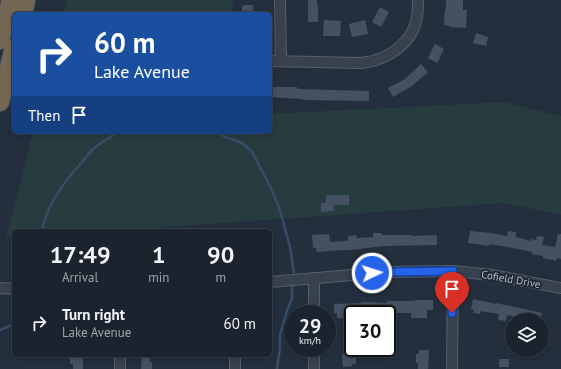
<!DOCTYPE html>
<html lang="en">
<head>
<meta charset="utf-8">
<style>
	:root { --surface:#1b232e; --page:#242b36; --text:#f1f3f6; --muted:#a0a4aa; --line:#39404a }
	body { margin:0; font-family:"PT Sans",sans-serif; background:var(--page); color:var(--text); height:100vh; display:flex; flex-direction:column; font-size:15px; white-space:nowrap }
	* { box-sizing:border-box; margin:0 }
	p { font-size:13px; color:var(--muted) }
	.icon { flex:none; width:22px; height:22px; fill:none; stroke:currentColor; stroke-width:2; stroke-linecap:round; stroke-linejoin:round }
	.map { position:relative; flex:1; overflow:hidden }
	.details { position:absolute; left:12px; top:229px; width:260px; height:128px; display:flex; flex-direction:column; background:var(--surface); border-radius:6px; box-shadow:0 2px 6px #0003,0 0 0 1px var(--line) }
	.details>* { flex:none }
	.top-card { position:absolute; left:12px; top:12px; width:260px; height:122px; border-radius:6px; box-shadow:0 2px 6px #0003,0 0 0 1px var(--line); background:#1a4fa0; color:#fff; overflow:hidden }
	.controls { position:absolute; left:505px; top:313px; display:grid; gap:8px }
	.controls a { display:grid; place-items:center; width:44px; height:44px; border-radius:50%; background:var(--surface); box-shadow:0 2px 6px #0003,0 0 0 1px var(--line); font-size:20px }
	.speed { position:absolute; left:284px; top:305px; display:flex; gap:8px; font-size:20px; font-weight:700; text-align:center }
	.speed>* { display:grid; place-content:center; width:52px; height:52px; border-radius:50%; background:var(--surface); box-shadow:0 2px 6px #0003,0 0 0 1px var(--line); line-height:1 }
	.speed small { font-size:10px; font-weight:400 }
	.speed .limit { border:2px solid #111; border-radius:6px; background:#fff; color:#111 }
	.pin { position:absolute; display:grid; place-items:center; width:34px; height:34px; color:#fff; margin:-41px -17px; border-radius:50% 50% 50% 0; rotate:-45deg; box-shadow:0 0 4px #0007 }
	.pin .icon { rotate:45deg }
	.me { position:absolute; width:44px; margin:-22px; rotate:86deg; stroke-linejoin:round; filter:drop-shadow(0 0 3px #0008) }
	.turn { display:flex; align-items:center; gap:14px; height:84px; padding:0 16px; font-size:18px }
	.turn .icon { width:52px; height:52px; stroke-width:2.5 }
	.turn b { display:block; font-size:28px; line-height:34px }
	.then { display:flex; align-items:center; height:38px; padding:0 16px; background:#0003; gap:8px; font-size:15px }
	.eta { display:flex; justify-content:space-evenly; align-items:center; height:68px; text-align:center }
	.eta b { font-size:24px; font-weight:700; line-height:28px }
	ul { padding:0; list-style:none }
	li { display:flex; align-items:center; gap:12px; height:52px; padding:0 16px }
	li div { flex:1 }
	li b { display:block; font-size:15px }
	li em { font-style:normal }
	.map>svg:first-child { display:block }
	.green { fill:#263c3f }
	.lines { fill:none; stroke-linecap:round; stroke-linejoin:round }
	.stream { stroke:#394c67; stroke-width:2.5 }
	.building { fill:#455162 }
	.minor-casing { stroke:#565f6c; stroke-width:12 }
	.motorway-casing { stroke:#434c59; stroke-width:20 }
	.minor { stroke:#38414e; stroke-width:10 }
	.motorway { stroke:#746855; stroke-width:18 }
	.route-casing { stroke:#184099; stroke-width:10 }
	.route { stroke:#2563eb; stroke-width:7 }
	.labels { text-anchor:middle; stroke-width:3.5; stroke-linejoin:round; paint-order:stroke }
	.street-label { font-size:11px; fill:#b4bcc9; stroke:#1d2633 }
</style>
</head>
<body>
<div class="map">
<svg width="561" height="369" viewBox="0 0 561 369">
	<rect width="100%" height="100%" fill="#242f3e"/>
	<g class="green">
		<polygon points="67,0 233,0 232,14 63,14"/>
		<polygon points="504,102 561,116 561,215 504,203 110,231 14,231 14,238 6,238 33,132 270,132 270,114"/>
	</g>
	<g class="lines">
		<g class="stream">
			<polyline points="208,132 218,134 242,143 252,152 270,186 280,210 290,247 294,273"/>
			<path d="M 42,231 C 47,204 64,182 82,162 C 87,156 91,150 97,146 C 104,140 111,137 118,132"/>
			<polyline points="0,330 14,324"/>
			<polyline points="277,369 280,348 280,335 287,311 292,298 292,286"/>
		</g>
	</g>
	<g class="building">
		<polygon points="308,0 317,0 317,6 318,6 318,22 308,22"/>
		<polygon points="446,0 463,0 463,10 467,10 466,28 450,27 450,26 444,25 445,9 446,9"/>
		<polygon points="245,5 253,5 253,14 242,14 242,6"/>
		<polygon points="380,7 389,12 381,27 372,22"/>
		<polygon points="324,20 341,21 340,36 323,36"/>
		<polygon points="365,20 368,34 352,37 349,24"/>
		<polygon points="476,33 488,37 486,46 473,43"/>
		<polygon points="435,44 444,49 437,63 428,58"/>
		<polygon points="421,64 428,72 412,86 393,97 388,88 405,79"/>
		<polygon points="270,87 297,87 297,89 369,91 369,101 303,100 303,99 270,97"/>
		<polygon points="326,195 349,195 349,205 334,205 334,211 321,212 321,203 326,203"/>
		<polygon points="470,231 491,233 507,236 508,231 516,232 516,237 531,241 531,239 536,240 537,236 544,237 542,245 555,247 558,234 561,234 561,259 557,258 556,261 543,258 543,256 532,254 532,252 508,247 489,244 489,246 468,243"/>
		<polygon points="373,233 382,233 382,235 412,235 412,236 437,235 437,245 384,246 350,250 342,250 317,252 316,248 313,248 312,235 329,234 330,242 345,241 348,240 348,236 356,235 357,238 373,237"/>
		<polygon points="473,299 496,304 496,303 542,313 540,320 521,320 521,318 507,315 506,321 498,320 499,314 481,311 480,314 473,313 474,310 471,309"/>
		<polygon points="415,300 433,300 433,310 427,310 427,318 411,318 411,313 387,313 387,311 372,311 371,314 364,314 364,313 347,312 347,313 344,313 344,318 337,318 337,313 334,313 334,304 361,303 361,302 366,302 387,303 387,301 415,301"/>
		<rect x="346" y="332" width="7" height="8"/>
		<polygon points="419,350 429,350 428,369 418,369 418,363 416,363 416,354 419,354"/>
		<polygon points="342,354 353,354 353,356 356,356 356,364 352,364 353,366 343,367"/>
		<polygon points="70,355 83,355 83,369 73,369 73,364 70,364"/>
		<polygon points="142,356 150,356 150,362 152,362 152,369 141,369"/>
		<rect x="499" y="359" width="10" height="8"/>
	</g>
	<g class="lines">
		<defs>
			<g id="minor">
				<polyline points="280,0 281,61"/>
				<path d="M 270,61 L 361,63 C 366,62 371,62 376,60 C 392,55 410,42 415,25 C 418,17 418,8 418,0"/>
				<polyline points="314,278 314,314"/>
				<polyline points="270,282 387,272 453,271 492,275 561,288"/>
				<polyline points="0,288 14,289"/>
				<polyline points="314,348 314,369"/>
				<polyline points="120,369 120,355"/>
				<polyline points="235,369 235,355"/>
				<polyline points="452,369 453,271"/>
			</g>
			<g id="motorway">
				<polyline points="23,14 26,0"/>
				<polyline points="0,40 11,0"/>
				<polyline points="0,102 14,48"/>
			</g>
		</defs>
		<use href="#minor" class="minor-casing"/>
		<use href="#motorway" class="motorway-casing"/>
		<use href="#minor" class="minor"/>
		<use href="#motorway" class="motorway"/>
	</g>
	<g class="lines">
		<defs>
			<polyline id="route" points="372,273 387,272 453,271 452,313"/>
		</defs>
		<use href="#route" class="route-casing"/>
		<use href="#route" class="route"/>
	</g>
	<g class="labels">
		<g class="street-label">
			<text transform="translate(511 279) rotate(10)" y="4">Cofield Drive</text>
		</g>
	</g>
</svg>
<div class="controls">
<a><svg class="icon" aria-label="layers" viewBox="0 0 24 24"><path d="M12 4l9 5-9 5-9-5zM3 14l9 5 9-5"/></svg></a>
</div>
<div class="speed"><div>29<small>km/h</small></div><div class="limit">30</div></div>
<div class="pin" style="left:452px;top:313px;background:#d93025"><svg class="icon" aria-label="arrive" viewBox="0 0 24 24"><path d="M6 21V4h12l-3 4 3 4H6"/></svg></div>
<svg class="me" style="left:372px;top:273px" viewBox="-20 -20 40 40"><circle r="17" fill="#2563eb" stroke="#fff" stroke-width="3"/><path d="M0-11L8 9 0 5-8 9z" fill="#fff"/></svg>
<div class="top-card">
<div class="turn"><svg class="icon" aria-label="right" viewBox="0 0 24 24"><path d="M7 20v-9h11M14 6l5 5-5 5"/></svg><div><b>60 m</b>Lake Avenue</div></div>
<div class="then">Then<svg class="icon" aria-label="arrive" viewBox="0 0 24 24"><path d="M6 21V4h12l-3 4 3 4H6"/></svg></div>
</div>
<section class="details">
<div class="eta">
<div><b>17:49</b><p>Arrival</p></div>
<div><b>1</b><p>min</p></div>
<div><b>90</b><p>m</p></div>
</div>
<ul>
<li><svg class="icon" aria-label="right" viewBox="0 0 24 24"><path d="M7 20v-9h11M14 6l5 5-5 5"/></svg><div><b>Turn right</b><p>Lake Avenue</p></div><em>60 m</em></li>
</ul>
</section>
</div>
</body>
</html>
